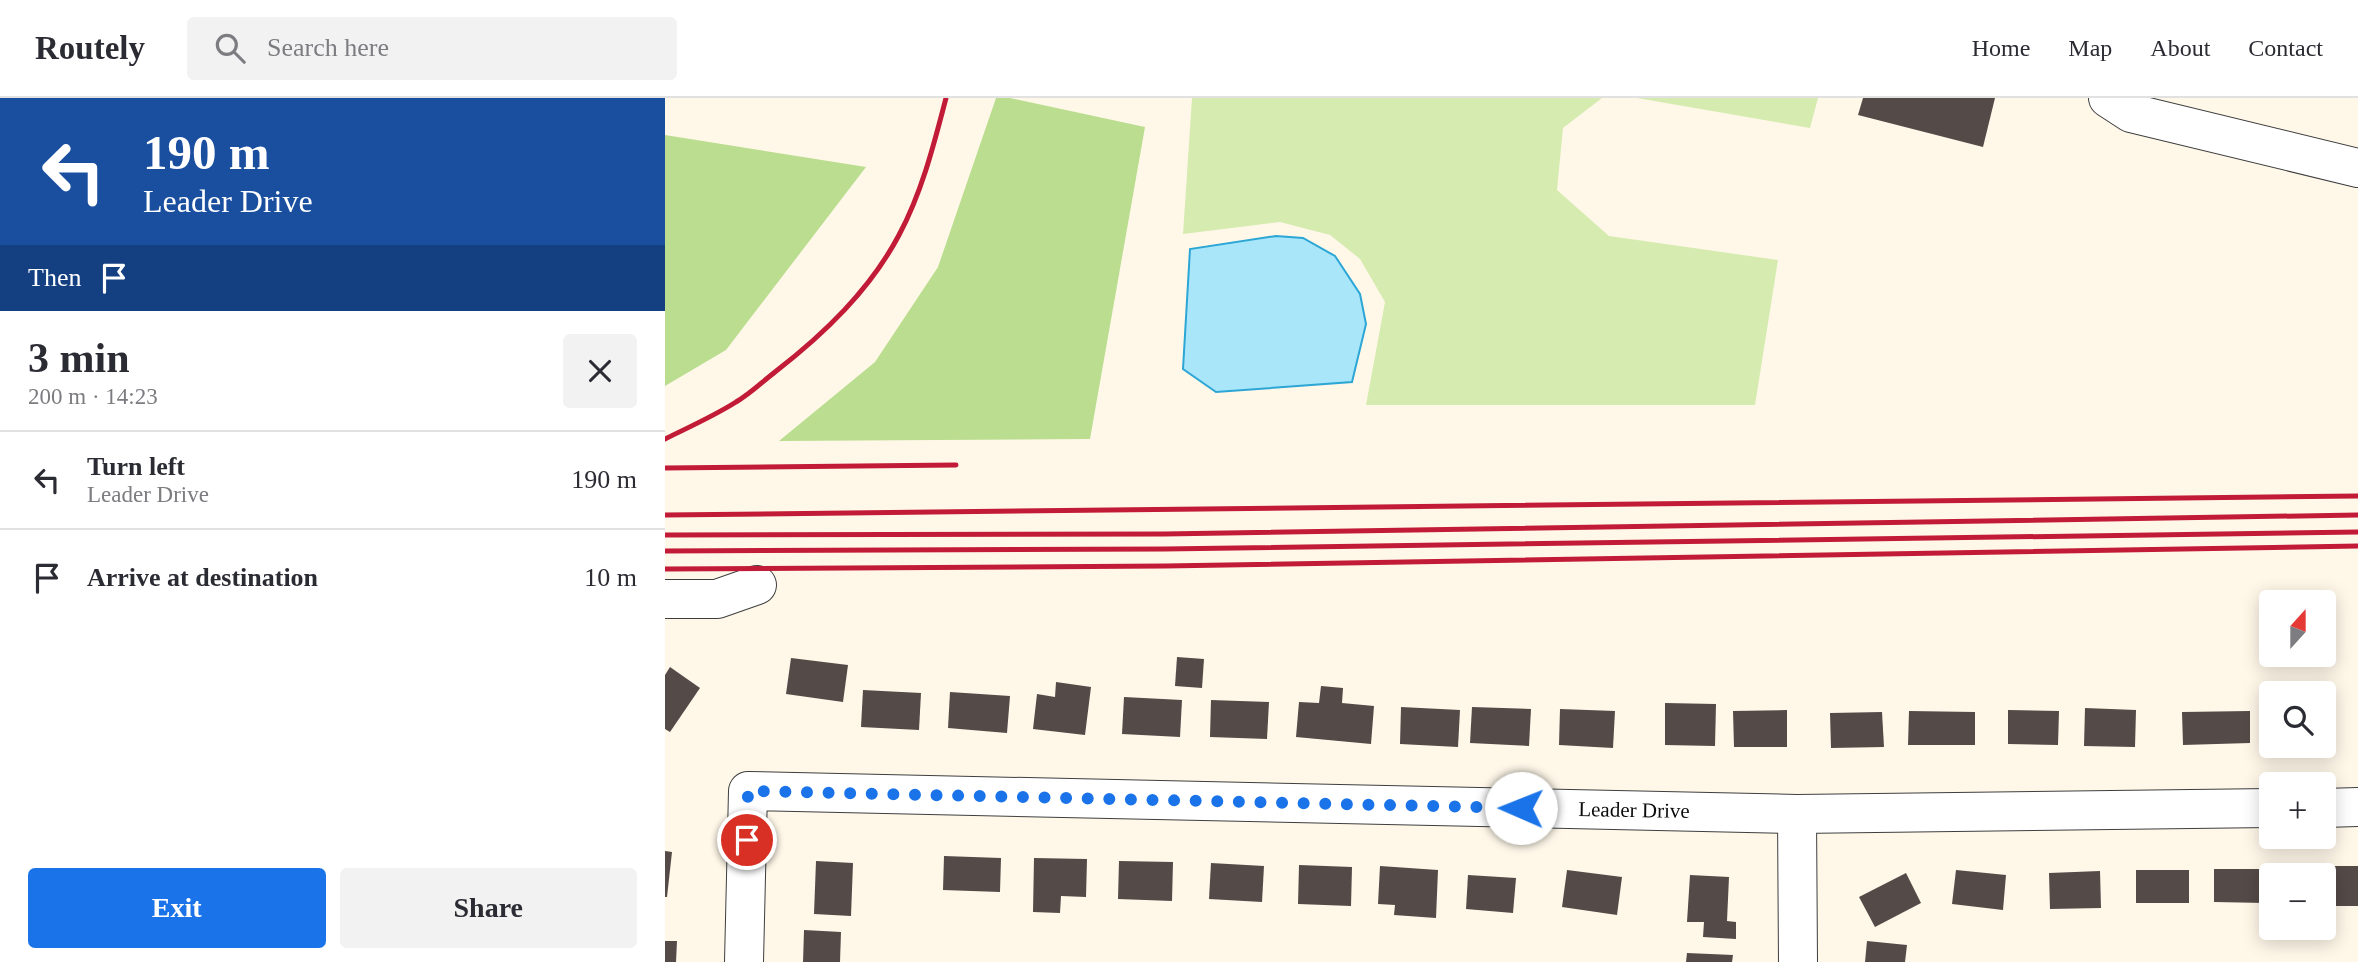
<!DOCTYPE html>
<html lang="en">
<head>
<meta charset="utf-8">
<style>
	:root { --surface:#fff; --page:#f2f2f3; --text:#2b2b33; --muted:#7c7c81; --line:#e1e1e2; --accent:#1a73e8 }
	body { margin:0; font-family:Georgia,serif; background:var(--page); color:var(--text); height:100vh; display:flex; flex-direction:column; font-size:26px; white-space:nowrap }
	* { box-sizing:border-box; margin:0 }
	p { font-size:23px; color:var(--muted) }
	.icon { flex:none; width:38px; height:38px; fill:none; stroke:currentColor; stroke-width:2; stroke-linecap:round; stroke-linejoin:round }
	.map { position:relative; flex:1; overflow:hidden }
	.details { display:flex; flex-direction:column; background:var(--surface); width:665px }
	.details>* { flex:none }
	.guide { background:#1a4fa0; color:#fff; overflow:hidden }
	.needle { width:46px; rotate:21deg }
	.fabs { position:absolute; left:1594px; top:492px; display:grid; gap:14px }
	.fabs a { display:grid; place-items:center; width:77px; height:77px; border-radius:7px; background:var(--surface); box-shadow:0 4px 18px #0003; font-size:35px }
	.pin { position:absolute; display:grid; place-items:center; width:60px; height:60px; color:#fff; margin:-30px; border:4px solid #fff; border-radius:50%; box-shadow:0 2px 7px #0007 }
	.me { position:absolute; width:77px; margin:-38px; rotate:271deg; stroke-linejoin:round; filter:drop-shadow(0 0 5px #0008) }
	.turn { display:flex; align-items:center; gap:24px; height:147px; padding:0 28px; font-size:32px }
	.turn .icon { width:91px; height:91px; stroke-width:2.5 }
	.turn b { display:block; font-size:49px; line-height:60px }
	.then { display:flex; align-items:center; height:66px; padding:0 28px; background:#0003; gap:14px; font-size:26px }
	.round { display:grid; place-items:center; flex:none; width:74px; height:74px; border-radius:7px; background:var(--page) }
	.summary { display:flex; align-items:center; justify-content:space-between; height:119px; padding:0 28px }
	h1 { font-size:42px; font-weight:600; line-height:52px }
	.action { display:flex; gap:14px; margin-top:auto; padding:14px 28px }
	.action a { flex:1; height:80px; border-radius:7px; background:var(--accent); color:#fff; font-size:28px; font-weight:600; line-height:80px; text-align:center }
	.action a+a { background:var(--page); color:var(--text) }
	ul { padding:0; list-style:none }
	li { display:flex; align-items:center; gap:21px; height:98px; padding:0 28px; border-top:2px solid var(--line) }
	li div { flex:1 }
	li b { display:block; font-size:26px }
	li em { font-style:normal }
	header { display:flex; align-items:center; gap:42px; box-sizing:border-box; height:98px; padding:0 35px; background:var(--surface); border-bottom:2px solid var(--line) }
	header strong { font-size:33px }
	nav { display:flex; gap:38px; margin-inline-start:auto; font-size:24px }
	.search { width:490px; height:63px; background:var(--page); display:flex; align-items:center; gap:18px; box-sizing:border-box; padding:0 24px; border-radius:7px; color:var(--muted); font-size:26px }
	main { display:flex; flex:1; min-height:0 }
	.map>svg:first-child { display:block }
	.green { fill:#d6ebb0 }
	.forest { fill:#bbdd8f }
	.water { fill:#aae6fa; stroke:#2ca6d5; stroke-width:2 }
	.building { fill:#544a47 }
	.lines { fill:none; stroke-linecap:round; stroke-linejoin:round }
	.minor-casing { stroke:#3e3e3e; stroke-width:40 }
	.minor { stroke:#fff; stroke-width:38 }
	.rail { stroke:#c21b37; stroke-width:5 }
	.route { stroke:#1a73e8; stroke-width:12; stroke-dasharray:0 21.6 }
	.labels { text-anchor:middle; stroke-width:7; stroke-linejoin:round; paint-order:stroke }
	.street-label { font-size:21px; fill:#0b0b0b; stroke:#fff }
</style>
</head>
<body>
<header>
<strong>Routely</strong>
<div class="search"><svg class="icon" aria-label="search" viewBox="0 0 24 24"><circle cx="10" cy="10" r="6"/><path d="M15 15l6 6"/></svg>Search here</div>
<nav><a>Home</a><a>Map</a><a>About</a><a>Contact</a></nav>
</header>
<main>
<section class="details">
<div class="guide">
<div class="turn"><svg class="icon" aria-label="left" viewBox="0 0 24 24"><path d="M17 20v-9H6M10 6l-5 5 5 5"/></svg><div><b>190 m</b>Leader Drive</div></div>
<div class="then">Then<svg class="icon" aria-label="arrive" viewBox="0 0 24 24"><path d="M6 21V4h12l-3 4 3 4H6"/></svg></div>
</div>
<div class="summary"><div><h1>3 min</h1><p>200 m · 14:23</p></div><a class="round"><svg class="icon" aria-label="close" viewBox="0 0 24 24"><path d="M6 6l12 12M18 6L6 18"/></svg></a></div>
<ul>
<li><svg class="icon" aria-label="left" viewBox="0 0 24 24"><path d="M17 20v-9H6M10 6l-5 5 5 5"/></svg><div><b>Turn left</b><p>Leader Drive</p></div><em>190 m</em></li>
<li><svg class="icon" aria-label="arrive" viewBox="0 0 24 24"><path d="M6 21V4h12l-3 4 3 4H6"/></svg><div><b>Arrive at destination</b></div><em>10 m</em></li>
</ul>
<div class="action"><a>Exit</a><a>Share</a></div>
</section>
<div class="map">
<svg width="1693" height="864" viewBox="0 0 1693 864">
	<rect width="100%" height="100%" fill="#fff8e9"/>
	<g class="green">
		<polygon points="527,0 937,0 898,30 892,92 944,138 1113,162 1090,307 701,307 720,204 695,161 665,137 615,124 518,136"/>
		<polygon points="972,0 1153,0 1145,30"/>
	</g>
	<g class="forest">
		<polygon points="331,0 345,0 480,29 425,341 114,343 210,264 273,169"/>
		<polygon points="0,37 201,69 61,252 0,288"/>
	</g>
	<polygon class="water" points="611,138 638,140 670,158 695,196 701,226 687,284 551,294 518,271 525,151"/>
	<g class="building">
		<polygon points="1198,0 1330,0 1318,49 1193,17"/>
		<polygon points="512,559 539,561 537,590 510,588"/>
		<polygon points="126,560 183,567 178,604 121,596"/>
		<polygon points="5,569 35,590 5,634 0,631 0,577"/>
		<polygon points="391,584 426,589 420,637 368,631 372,596 390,599"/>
		<polygon points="656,588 678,590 677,605 709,608 706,646 631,639 634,604 654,605"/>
		<polygon points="198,592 256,595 254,632 196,629"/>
		<polygon points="285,594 345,598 342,635 283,630"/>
		<polygon points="459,599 517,602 515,639 457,636"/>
		<polygon points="546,602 604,604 602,641 545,639"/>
		<polygon points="1000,605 1051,606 1050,648 1000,647"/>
		<polygon points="736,609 795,612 793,649 735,646"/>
		<polygon points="807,609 866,611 864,648 805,645"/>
		<rect x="1603" y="609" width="3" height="39"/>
		<polygon points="1420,610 1471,612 1470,649 1419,648"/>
		<polygon points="895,611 950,613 948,650 894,647"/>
		<polygon points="1122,612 1122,649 1069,649 1068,613"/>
		<polygon points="1343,612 1394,613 1393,647 1343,646"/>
		<polygon points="1244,613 1310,614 1310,647 1243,647"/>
		<polygon points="1585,613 1585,645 1518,647 1517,614"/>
		<polygon points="1217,614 1219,649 1166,650 1165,615"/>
		<polygon points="0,753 7,754 2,799 0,799"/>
		<polygon points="279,758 336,760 335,794 278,792"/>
		<polygon points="369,760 422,761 421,799 396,798 395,815 368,814"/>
		<polygon points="151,763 188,765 186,818 149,816"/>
		<polygon points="454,763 508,764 507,803 453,801"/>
		<polygon points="546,765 599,768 597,804 544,801"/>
		<polygon points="634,767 687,769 686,808 633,806"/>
		<polygon points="715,768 773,772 771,820 729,817 730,807 713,806"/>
		<polygon points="1645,768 1693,768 1693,808 1659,808 1659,777 1645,777"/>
		<polygon points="1549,771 1601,771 1601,805 1549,804"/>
		<polygon points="902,772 957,779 952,817 897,809"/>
		<polygon points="1291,772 1341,777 1338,812 1287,806"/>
		<rect x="1471" y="772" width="53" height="33"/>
		<polygon points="1435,773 1436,810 1385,811 1384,775"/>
		<polygon points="1241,775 1256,805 1210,829 1194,799"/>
		<polygon points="803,777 851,780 848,815 801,811"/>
		<polygon points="1025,777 1064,779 1062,823 1071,824 1071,841 1038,839 1039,824 1022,824"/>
		<polygon points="139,832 176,834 175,864 138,864"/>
		<polygon points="0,843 12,843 11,864 0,864"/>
		<polygon points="1202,843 1242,847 1240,864 1200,864"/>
		<polygon points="1022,855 1068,857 1067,864 1021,864"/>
	</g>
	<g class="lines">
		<defs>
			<g id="minor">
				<polyline points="1443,0 1466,15 1693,70"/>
				<polyline points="0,501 52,501 92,487"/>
				<polyline points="1659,710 1693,709"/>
				<polyline points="1132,716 1133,864"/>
				<polyline points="79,864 83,693 1132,716 1606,710"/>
			</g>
		</defs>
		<use href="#minor" class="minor-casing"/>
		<use href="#minor" class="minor"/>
		<g class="rail">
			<path d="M 0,341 C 24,329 49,318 71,304 C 85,296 97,284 110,274 C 159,236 205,192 234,137 C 257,94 269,46 281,0"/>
			<polyline points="0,370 291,367"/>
			<polyline points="0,417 1693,398"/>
			<polyline points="0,437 499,436 1693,417"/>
			<polyline points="0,453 499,451 1693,434"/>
			<polyline points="0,471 500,468 1693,448"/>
		</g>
	</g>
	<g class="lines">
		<polyline class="route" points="82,742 83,693 856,710"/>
	</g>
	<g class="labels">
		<g class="street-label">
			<text transform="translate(969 712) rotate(1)" y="7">Leader Drive</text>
		</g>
	</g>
</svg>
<div class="fabs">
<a><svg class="needle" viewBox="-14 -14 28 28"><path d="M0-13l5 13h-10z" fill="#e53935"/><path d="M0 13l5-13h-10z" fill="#7c7c81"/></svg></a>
<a><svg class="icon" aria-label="search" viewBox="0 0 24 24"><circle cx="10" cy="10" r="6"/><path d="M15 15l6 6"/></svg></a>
<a>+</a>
<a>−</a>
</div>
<div class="pin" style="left:82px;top:742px;background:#d93025"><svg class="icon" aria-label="arrive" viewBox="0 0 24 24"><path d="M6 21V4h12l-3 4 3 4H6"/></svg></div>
<svg class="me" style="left:856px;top:710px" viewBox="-20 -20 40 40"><circle r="19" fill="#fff"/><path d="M0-13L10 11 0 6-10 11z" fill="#1a73e8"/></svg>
</div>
</main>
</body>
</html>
